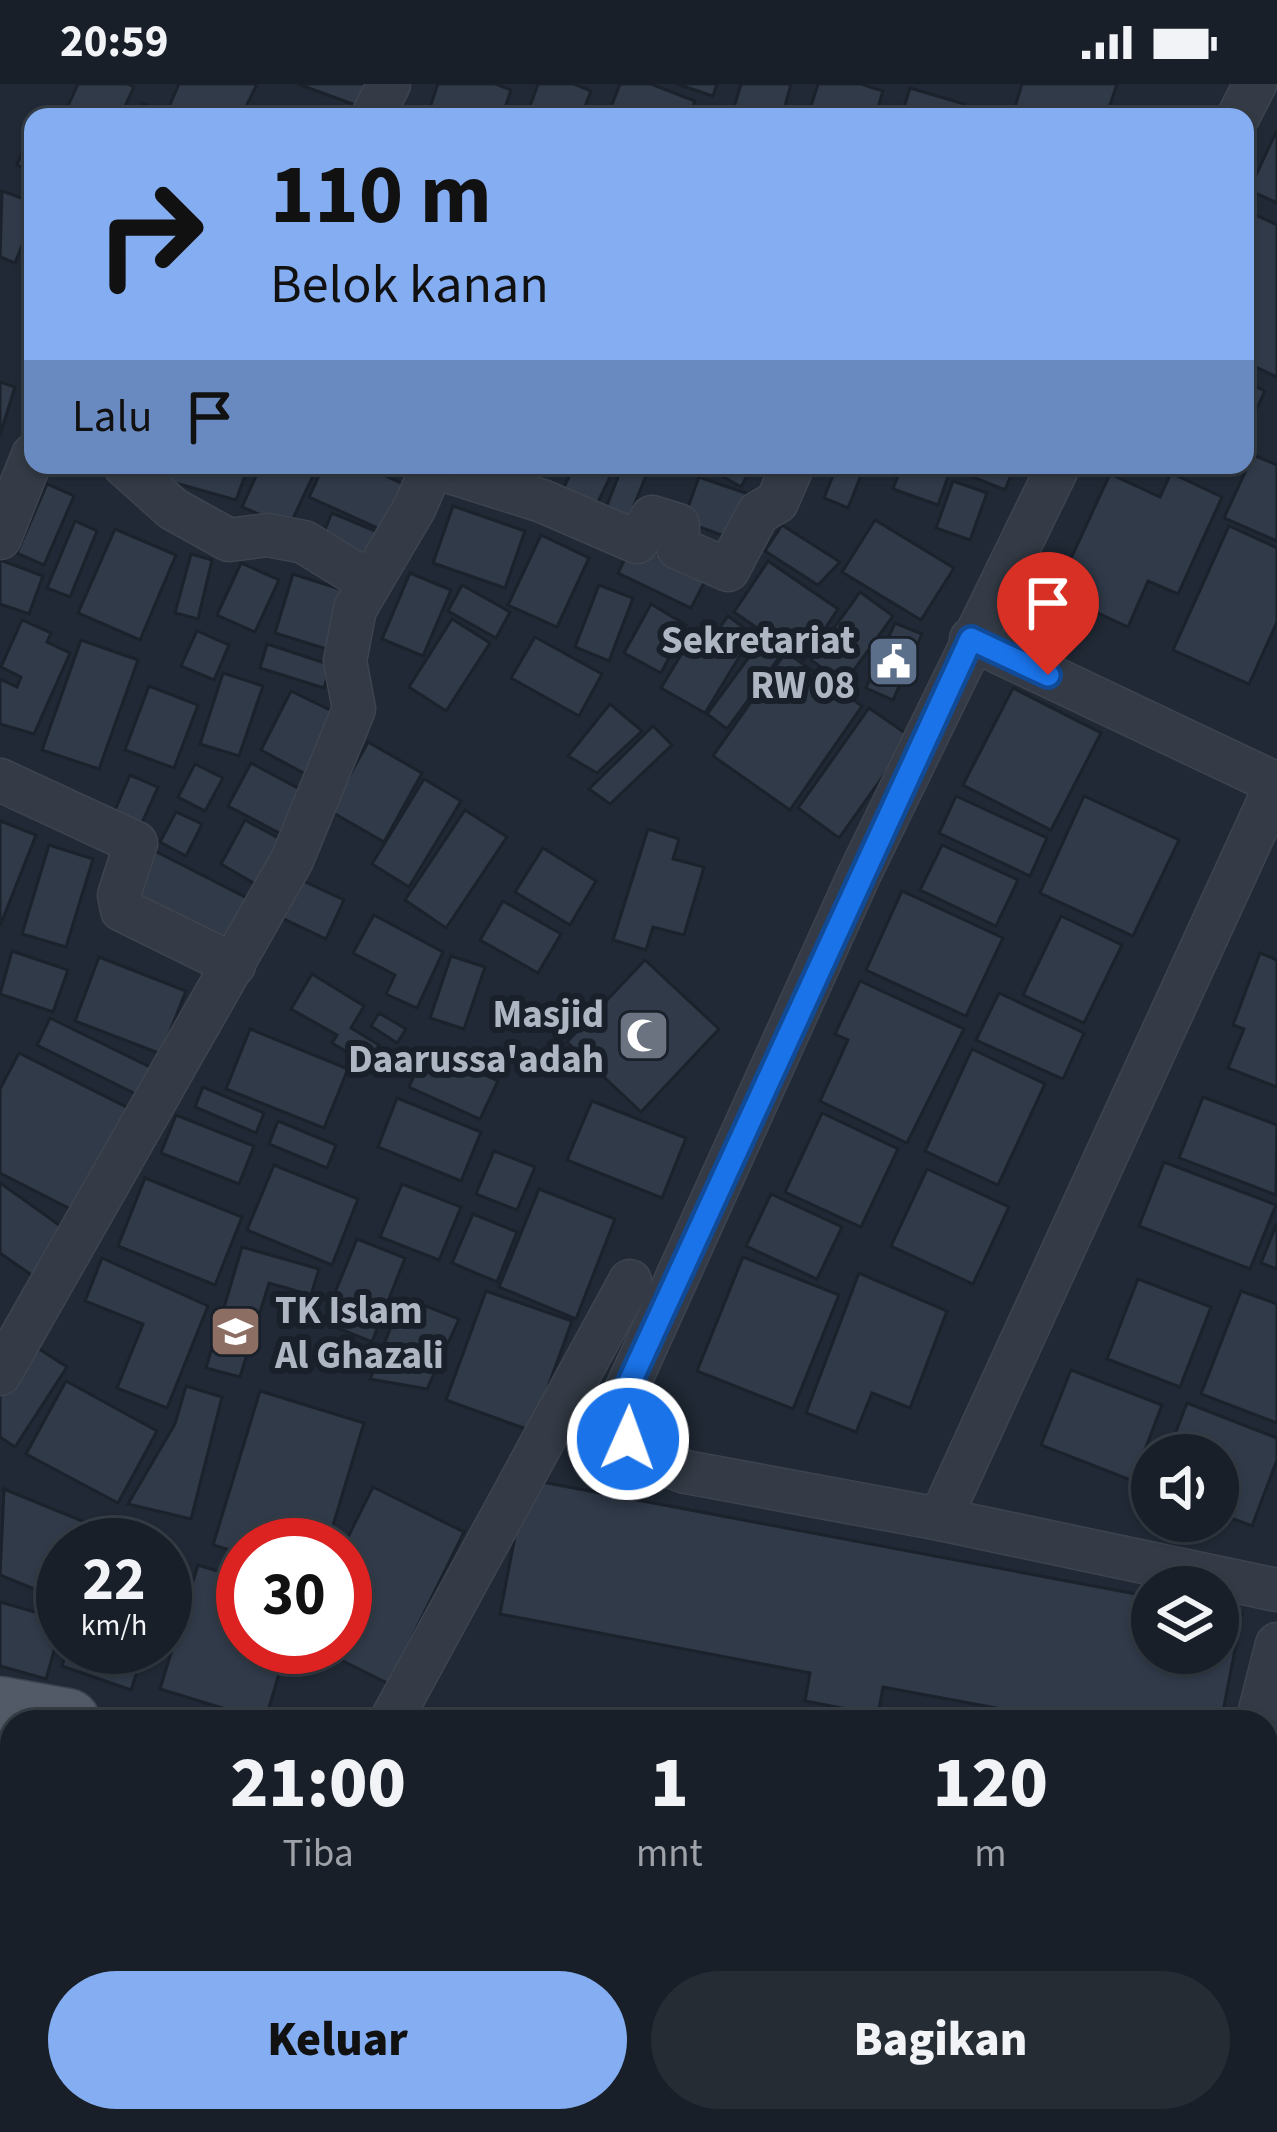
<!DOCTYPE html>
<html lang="id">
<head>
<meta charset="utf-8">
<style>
	:root { --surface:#181f28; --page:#252c34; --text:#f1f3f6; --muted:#9fa2a8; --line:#363d45; --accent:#84adf2 }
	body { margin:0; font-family:"Source Sans 3",sans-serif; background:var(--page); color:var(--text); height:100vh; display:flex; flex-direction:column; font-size:45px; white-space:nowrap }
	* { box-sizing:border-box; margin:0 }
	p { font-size:39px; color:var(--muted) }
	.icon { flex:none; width:66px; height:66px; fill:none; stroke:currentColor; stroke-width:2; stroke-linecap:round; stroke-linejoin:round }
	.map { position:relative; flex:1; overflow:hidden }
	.side { position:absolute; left:0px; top:1626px; width:1278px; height:423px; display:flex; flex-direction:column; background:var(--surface); border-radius:36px 36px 0 0; box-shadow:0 3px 9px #0004,0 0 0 3px var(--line) }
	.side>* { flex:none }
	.hud { position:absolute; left:24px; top:24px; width:1230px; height:366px; border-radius:24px; box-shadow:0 3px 9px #0004,0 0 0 3px var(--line); background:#84adf2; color:#111; overflow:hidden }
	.buttons { position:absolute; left:1131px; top:1350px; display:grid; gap:24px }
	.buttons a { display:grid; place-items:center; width:108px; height:108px; border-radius:50%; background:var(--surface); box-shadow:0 3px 9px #0004,0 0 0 3px var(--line); font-size:60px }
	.speed { position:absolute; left:36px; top:1434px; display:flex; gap:24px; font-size:60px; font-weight:700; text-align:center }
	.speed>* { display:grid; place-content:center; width:156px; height:156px; border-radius:50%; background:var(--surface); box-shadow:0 3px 9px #0004,0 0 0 3px var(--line); line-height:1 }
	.speed small { font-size:30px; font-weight:400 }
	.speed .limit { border:18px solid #d22; background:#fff; color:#111 }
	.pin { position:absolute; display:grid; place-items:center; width:102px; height:102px; color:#fff; margin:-123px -51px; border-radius:50% 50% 50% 0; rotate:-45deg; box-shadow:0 0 12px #0007 }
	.pin .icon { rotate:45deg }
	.me { position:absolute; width:132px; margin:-66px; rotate:2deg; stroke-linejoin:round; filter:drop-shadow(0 0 9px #0008) }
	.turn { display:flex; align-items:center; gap:42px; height:252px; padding:0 48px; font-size:54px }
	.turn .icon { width:156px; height:156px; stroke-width:2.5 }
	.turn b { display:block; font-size:84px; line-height:102px }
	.then { display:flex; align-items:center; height:114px; padding:0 48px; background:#0003; gap:24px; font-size:45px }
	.eta { display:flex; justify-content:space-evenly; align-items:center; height:204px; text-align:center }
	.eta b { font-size:72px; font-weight:800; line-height:84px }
	.cta { display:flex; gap:24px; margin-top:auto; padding:24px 48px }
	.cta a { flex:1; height:138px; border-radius:72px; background:var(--accent); color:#111; font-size:48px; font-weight:800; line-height:138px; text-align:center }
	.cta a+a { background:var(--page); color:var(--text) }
	.status { display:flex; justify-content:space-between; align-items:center; height:84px; padding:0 60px; background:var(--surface); direction:ltr }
	.status svg { height:33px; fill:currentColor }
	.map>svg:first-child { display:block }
	.building { fill:#303a49; stroke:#1b222c; stroke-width:3 }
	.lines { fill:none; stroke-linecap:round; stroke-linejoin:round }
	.service-casing { stroke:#3d444f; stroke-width:24 }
	.minor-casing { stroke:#3d444f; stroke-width:45 }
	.primary-casing { stroke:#3d444f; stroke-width:69 }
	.service { stroke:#343b46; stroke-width:21 }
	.minor { stroke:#343b46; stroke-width:42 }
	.primary { stroke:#515a66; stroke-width:66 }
	.route-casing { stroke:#114b97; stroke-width:30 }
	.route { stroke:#1a73e8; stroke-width:21 }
	.labels { text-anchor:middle; stroke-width:12; stroke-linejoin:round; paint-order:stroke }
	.poi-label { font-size:39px; font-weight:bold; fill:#aeb6c3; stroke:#19202a; text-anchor:end }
</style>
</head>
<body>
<div class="status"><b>20:59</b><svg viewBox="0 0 49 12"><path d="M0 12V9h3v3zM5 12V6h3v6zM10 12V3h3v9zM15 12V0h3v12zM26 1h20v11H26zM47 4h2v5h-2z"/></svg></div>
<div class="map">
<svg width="1277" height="2048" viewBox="0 0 1277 2048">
	<rect width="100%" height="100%" fill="#202935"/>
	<g class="building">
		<polygon points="78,0 128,0 134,3 120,33 93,33 68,22"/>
		<polygon points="179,0 257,0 241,33 185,33 168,25"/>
		<polygon points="298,0 379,0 369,26"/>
		<polygon points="438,0 496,0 511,6 502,33 449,33 429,26"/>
		<polygon points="538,0 574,0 591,7 581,33 526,33"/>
		<polygon points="620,0 651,0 695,17 689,33 607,33"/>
		<polygon points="677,0 717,0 713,12"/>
		<polygon points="741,0 791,0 782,33 731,33"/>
		<polygon points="818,0 861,0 883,7 875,33 847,33 811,22"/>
		<polygon points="1022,0 1117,0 1106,33 1013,29"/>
		<polygon points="910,4 964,20 961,33 901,33"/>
		<polygon points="142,19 172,33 135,33"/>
		<polygon points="33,44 33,88 17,81"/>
		<polygon points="1277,46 1277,119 1249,106"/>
		<polygon points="2,107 33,118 33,134 15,179 0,173"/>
		<polygon points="1247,127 1277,141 1277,293 1245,278"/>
		<polygon points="0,298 15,303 0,351"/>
		<polygon points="1245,298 1265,307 1245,349"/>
		<polygon points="1253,371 1277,381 1277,457 1224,434"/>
		<polygon points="153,381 249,381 236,416 150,392"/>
		<polygon points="261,381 318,381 289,443 242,423"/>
		<polygon points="324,381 362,381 414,405 393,451 309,413"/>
		<polygon points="575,381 616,381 592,430 559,413"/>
		<polygon points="623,381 650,382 626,441 603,431"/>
		<polygon points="703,381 753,381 741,403"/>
		<polygon points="837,381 865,381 848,424 824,414"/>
		<polygon points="902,381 952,381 938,421 893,405"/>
		<polygon points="972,381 1015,381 1005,406 968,391"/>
		<polygon points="1171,389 1222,413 1178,510 1148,497 1128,543 1055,509 1110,390 1160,413"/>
		<polygon points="699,393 754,412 738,457 683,437"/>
		<polygon points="953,397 987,409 970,456 936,444"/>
		<polygon points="47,400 74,412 44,481 17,469"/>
		<polygon points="453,422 525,447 505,504 433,479"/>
		<polygon points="332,429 392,454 380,482 320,457"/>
		<polygon points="875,436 954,484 921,536 842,488"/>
		<polygon points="75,437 97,447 70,513 47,504"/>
		<polygon points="782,441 840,478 818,501 765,467"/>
		<polygon points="1229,442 1277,464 1277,538 1249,600 1173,566"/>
		<polygon points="115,445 176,471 140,556 78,529"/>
		<polygon points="541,451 589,474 557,543 508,521"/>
		<polygon points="633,458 706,495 691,524 618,489"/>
		<polygon points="191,470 212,476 198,535 175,529"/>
		<polygon points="0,476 43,492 29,530 0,520"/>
		<polygon points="768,477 838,525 804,576 734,528"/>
		<polygon points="241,479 279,496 255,548 217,531"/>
		<polygon points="410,489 451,506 423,572 382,555"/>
		<polygon points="293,490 355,510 336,568 275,549"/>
		<polygon points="462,501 510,528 496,554 448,527"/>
		<polygon points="599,501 633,514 609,577 575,563"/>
		<polygon points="860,508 893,532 844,600 811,576"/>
		<polygon points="651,520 686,541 661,589 624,569"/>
		<polygon points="728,532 781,571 727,645 707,630 749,573 716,549"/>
		<polygon points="452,535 490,559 446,627 409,603"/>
		<polygon points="22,536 51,549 47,558 70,569 34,650 0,640 0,595 17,603 21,593 1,583"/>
		<polygon points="895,539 922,550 893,616 866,604"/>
		<polygon points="697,544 741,570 705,629 661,604"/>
		<polygon points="197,547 229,561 214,596 181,582"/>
		<polygon points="535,553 602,590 579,632 511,594"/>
		<polygon points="81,556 138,576 99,685 42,666"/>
		<polygon points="267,560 331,581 324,604 260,584"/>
		<polygon points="786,568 862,622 790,726 713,672"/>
		<polygon points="223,589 263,602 239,672 200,660"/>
		<polygon points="149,602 198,621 174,684 125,666"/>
		<polygon points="1013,604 1101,649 1051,746 963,701"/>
		<polygon points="291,607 342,632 311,693 261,666"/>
		<polygon points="610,620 642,647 597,689 568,672"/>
		<polygon points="869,624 911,653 839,754 798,724"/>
		<polygon points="653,642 672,661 610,720 589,705"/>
		<polygon points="368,658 422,689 384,758 330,727"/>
		<polygon points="251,679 305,708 283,751 228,722"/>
		<polygon points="195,680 223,694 205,727 178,713"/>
		<polygon points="130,691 158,703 140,743 113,731"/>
		<polygon points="424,695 461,717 409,803 372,780"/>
		<polygon points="956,712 1047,754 1030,792 939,749"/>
		<polygon points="1084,712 1179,756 1133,852 1040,809"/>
		<polygon points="465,726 507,753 446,844 405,816"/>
		<polygon points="176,728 202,740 186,772 160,758"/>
		<polygon points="245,736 282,756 257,801 221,780"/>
		<polygon points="0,737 36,751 0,842"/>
		<polygon points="648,745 679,755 673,775 704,783 684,851 653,843 646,866 613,856"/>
		<polygon points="49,761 93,775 66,863 22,850"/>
		<polygon points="942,761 1018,796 996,842 920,806"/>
		<polygon points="149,764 259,820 232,873 122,817"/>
		<polygon points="543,764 596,797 570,841 515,808"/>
		<polygon points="301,796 344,816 326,855 282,834"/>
		<polygon points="902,807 1003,854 966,932 866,886"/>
		<polygon points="503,817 561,850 538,889 480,856"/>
		<polygon points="374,831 443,868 417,924 386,910 395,891 353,869"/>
		<polygon points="1061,832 1122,861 1084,939 1023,911"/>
		<polygon points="12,867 68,886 53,928 0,910"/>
		<polygon points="1260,869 1277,876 1277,1003 1228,984 1244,945 1233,941"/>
		<polygon points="451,872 485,883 464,945 430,934"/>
		<polygon points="99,873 186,907 161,970 75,937"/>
		<polygon points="645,876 719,945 641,1028 567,958"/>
		<polygon points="312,890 364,922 351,944 379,961 367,980 332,959 337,951 291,925"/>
		<polygon points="860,897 964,945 907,1059 820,1017 848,956 835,950"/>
		<polygon points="999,909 1084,949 1063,995 976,956"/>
		<polygon points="379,929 406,945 397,959 371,942"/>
		<polygon points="50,934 154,985 140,1012 37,961"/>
		<polygon points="250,945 348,985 324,1044 226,1005"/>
		<polygon points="426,965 498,997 480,1035 409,1003"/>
		<polygon points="972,965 1045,1000 998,1101 925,1067"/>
		<polygon points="19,969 140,1030 86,1133 0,1089 0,1005"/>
		<polygon points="203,1003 264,1029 256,1049 195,1023"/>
		<polygon points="1203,1013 1277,1041 1276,1111 1179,1074"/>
		<polygon points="397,1014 481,1048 461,1097 378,1063"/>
		<polygon points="592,1017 686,1054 662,1114 567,1076"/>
		<polygon points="822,1029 898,1065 861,1143 785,1108"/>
		<polygon points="176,1031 254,1062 239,1100 161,1069"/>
		<polygon points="278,1037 336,1061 327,1084 269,1060"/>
		<polygon points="494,1067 535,1083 517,1126 476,1110"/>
		<polygon points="1164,1078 1276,1121 1250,1185 1139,1142"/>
		<polygon points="274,1081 358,1115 332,1181 247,1146"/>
		<polygon points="927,1085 1009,1123 973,1200 891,1162"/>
		<polygon points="145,1094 242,1133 215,1201 118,1162"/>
		<polygon points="0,1099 76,1153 43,1199 0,1169"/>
		<polygon points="402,1100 461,1123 439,1176 380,1153"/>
		<polygon points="539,1105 615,1135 576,1235 499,1203"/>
		<polygon points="771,1110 842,1143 817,1195 746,1162"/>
		<polygon points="473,1130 517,1148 497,1198 452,1179"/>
		<polygon points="1277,1139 1277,1185 1261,1179"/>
		<polygon points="357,1155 405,1174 372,1258 323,1238"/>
		<polygon points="242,1163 319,1185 311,1211 269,1199 240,1293 206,1284"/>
		<polygon points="743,1173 839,1211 793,1325 697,1287"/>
		<polygon points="102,1174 208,1222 167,1324 117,1304 143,1240 85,1217"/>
		<polygon points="859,1189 947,1227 910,1324 872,1309 856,1348 806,1329"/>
		<polygon points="1138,1195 1211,1223 1180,1303 1107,1275"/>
		<polygon points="486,1207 572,1237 532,1347 446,1316"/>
		<polygon points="1241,1207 1277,1220 1277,1339 1201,1310"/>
		<polygon points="403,1213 459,1235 427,1305 370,1295"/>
		<polygon points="33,1261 67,1283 15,1363 0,1353 0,1313"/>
		<polygon points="1071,1286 1162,1321 1133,1397 1041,1361"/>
		<polygon points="66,1297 157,1347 118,1419 26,1370"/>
		<polygon points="186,1302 222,1313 191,1435 128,1420 175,1340"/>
		<polygon points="260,1307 364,1339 327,1461 243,1461 243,1470 213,1461"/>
		<polygon points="1187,1319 1277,1354 1277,1376 1252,1442 1218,1429 1218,1371 1167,1371"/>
		<polygon points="526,1395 1152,1513 1152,1569 1218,1569 1218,1525 1242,1529 1221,1638 1072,1638 883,1603 878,1631 805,1617 810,1589 500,1530"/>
		<polygon points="373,1403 464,1448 389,1600 315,1563 345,1563 344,1461"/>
		<polygon points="4,1405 99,1444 93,1461 63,1461 63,1517 0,1491"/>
		<polygon points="108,1445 154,1461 103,1461"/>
		<polygon points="165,1465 177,1469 165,1505"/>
		<polygon points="198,1481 243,1495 243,1563 287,1563 265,1637 160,1605"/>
		<polygon points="0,1518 63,1536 46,1595 0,1582"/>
		<polygon points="68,1563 145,1563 131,1606 62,1582"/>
		<polygon points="866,2037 918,2037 917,2048 865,2048"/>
		<polygon points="1020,2037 1038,2039 1128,2037 1126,2048 1019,2048"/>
	</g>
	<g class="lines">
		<defs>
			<g id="service">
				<polyline points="677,2048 679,2037"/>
				<polyline points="963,2048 964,2037"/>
				<polyline points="1222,2048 1225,2037"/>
			</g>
			<g id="minor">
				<polyline points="372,33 389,0"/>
				<polyline points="1238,33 1255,0"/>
				<polyline points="124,381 173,425 229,456 267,451 304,458 369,498"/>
				<polyline points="428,381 542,417 637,458 652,433 678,441 678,464 728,486 758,429 777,418 793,381"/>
				<path d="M 1059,381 L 859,791 L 623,1313 C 624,1360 643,1374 686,1388 L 940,1435 L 1277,1506"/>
				<polyline points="0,454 33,371"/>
				<polyline points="971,555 1277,700"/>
				<polyline points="0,696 136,759 119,811 122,826 234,881"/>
				<polyline points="0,1290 292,776 354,625 345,577 355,525 415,423 432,383"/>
				<polyline points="940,1435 1277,699"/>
				<polyline points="390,1638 630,1197"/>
				<polyline points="1257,1638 1277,1560"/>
				<polyline points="1266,1866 1277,1810"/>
			</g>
			<g id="primary">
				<polyline points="0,1626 67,1638"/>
				<polyline points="1266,1868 1277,1870"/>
			</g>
		</defs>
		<use href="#service" class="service-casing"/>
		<use href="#minor" class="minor-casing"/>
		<use href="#primary" class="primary-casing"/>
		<use href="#service" class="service"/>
		<use href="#minor" class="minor"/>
		<use href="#primary" class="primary"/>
	</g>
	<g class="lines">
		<defs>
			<polyline id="route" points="628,1355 623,1313 971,555 1048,591"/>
		</defs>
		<use href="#route" class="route-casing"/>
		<use href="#route" class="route"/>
	</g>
	<defs>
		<symbol id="civic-square" viewBox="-11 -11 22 22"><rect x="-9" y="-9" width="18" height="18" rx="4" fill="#5c6f8a" stroke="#19202a"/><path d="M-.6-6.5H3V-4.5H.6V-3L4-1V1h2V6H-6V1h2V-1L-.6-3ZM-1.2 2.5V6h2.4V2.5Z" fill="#fff"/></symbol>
		<symbol id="mosque-square" viewBox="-11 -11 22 22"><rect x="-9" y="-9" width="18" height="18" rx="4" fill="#6b7280" stroke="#19202a"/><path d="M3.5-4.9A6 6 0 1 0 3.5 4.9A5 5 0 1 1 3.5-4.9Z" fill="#fff"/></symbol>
		<symbol id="school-square" viewBox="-11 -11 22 22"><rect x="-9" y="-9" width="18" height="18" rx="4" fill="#8d6e63" stroke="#19202a"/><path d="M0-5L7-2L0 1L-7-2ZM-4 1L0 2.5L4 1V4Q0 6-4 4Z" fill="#fff"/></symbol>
	</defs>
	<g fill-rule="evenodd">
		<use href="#civic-square" x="864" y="548" width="59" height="59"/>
		<use href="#mosque-square" x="614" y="922" width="59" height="59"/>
		<use href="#school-square" x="206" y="1218" width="59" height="59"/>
	</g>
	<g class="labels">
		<g class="poi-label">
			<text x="855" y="569">Sekretariat<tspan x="855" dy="45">RW 08</tspan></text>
			<text x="604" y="943">Masjid<tspan x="604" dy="45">Daarussa'adah</tspan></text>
			<text x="275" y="1239" text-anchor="start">TK Islam<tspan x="275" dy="45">Al Ghazali</tspan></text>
		</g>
	</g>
</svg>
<div class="buttons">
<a><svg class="icon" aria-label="sound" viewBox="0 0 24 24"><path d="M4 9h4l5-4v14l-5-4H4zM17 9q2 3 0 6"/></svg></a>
<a><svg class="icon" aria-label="layers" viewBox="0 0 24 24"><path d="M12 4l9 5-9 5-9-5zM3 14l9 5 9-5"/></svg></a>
</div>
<div class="speed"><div>22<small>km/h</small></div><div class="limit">30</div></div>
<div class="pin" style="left:1048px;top:591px;background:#d93025"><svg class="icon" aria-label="arrive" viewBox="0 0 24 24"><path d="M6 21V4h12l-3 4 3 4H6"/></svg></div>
<svg class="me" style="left:628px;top:1355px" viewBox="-20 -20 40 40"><circle r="17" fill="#1a73e8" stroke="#fff" stroke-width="3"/><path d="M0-11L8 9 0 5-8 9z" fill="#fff"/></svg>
<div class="hud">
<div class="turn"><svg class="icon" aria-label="right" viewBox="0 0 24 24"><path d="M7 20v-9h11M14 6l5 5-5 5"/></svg><div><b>110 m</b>Belok kanan</div></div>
<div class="then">Lalu<svg class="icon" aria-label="arrive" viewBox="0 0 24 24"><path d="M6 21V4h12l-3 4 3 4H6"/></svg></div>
</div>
<section class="side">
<div class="eta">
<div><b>21:00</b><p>Tiba</p></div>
<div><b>1</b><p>mnt</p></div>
<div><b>120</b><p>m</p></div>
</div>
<div class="cta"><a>Keluar</a><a>Bagikan</a></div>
</section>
</div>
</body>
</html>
